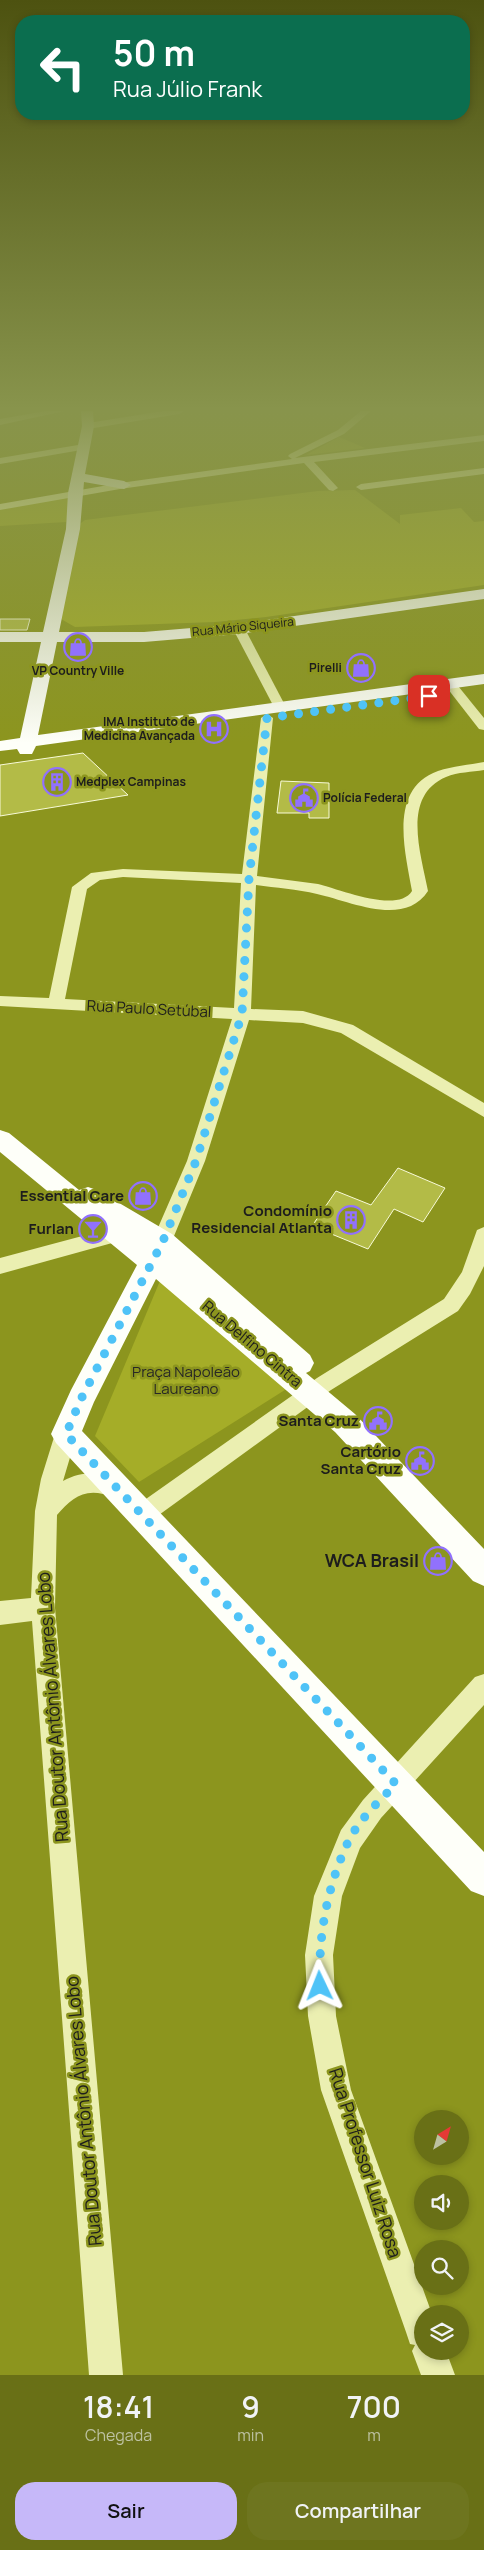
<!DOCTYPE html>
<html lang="pt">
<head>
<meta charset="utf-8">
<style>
	:root { --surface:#697016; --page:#6e751f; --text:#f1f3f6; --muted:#bdc1a1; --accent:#c6b8f9 }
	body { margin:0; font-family:Manrope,sans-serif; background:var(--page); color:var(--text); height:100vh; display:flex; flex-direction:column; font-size:19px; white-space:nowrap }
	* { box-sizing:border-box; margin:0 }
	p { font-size:16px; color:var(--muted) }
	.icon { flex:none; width:28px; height:28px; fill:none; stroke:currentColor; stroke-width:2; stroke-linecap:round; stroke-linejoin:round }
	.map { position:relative; height:2375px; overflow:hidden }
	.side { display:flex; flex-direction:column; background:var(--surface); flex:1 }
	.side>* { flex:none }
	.top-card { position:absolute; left:15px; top:15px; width:455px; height:105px; border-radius:20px; box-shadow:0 2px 8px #0003; background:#0b6e4f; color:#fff; overflow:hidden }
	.needle { width:32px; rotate:37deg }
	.tools { position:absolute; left:414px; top:2110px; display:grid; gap:10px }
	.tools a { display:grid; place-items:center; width:55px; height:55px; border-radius:50%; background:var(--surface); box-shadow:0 2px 8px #0003; font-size:25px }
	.pin { position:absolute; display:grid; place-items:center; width:42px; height:42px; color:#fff; margin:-21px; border-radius:10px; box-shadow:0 2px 8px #0006 }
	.me { position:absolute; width:55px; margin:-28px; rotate:358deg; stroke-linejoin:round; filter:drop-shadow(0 0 4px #0008) }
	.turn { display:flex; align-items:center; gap:18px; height:105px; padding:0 15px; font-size:22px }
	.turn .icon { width:65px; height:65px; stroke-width:2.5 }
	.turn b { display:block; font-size:35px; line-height:42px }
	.eta { display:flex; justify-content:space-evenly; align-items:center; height:85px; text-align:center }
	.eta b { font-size:30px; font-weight:600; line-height:35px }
	.action { display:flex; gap:10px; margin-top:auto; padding:10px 15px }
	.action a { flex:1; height:58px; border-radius:20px; background:var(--accent); color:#111; font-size:20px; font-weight:600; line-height:58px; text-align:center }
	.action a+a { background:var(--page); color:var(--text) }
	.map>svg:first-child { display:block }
	.green { fill:#a5ad28 }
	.building { fill:#b3bb47; stroke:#f8fad8 }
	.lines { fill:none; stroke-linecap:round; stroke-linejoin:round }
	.minor { fill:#ebefb1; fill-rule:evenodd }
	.major { fill:#fefff9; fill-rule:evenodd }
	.route { stroke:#4fc3f7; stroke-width:9; stroke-dasharray:0 16.2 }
	.labels { text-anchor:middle; stroke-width:5; stroke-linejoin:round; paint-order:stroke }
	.far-street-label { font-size:12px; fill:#1d1d1d; stroke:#8c951e }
	.far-poi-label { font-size:12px; font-weight:bold; fill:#1d1d1d; stroke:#8c951e; text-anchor:end }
	.street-label { font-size:15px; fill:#1d1d1d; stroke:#8c951e }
	.poi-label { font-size:15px; font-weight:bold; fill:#1d1d1d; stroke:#8c951e; text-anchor:end }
	.park-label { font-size:15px; fill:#282825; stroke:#8c951e }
	.near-poi-label { font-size:18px; font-weight:bold; fill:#1d1d1d; stroke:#8c951e; text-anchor:end }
	.near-street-label { font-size:18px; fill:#1d1d1d; stroke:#8c951e }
</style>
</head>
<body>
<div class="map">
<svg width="484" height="2375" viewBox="0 0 484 2375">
	<rect width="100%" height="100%" fill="#8c951e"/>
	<g class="green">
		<polygon points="339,437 365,448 306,455"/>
		<polygon points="355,490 400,524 400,515 461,508 474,522 484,521 484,585 266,617 215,622 75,627 61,619 73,529 85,520 318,491"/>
		<polygon points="74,495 66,522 0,526 0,510"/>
		<polygon points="162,1276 288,1388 139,1482 95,1436"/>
	</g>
	<g class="building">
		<polygon points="0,619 30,619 27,630 0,630"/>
		<polygon points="83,753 128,795 0,816 0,765"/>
		<polygon points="281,781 329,783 329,818 309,818 309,813 277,813"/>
		<polygon points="398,1168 445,1188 423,1222 394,1209 368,1249 312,1226 336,1191 371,1205"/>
	</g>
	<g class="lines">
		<g class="minor">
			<polygon points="46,411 65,411 0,425 0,419"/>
			<polygon points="163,411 184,411 179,414 88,429 83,426 88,423"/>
			<polygon points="361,411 371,411 344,434 295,458 484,435 484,441 314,462 338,488 333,491 329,490 304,463 120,489 0,510 0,504 120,483 292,459 288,456 290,454 338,430"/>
			<polygon points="84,444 89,447 87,449 0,464 0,458"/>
			<polygon points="484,468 484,474 361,490 356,487 361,484"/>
			<polygon points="239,625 245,629 287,709 286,712 281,713 275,709 233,629"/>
			<polygon points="450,680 454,681 484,718 484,730 479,729 444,684"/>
			<path d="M 267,714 L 273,718 L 257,876 C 277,879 298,881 318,884 C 339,889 398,914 412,891 C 405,851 388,789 438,771 C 453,766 469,765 484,762 L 484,770 C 472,772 458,772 446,777 C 401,796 421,854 428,891 C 404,928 350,901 317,894 C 297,889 276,888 256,885 L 251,1009 L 303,1011 L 353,1025 L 484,1103 L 484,1117 L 341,1033 L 303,1023 L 249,1020 L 205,1161 L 167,1253 L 164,1258 L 157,1261 L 150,1258 L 147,1253 L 187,1161 L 232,1019 L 0,1006 L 0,996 L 49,998 L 72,887 L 91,873 L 123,869 L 242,874 L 261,718 ZM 123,877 L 241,883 L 234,1008 L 65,999 L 87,889 L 100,880 Z"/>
			<polygon points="116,1227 123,1230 126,1235 123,1240 0,1274 0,1258"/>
			<polygon points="484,1227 484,1266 470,1294 458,1311 331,1390 152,1520 144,1523 136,1520 133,1513 136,1506 317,1378 444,1299 462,1272 477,1230"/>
			<path d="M 66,1424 L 74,1427 L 77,1434 L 63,1481 C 84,1470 101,1472 123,1480 L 126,1487 L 123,1494 C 114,1497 112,1495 103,1494 C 82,1489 70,1500 57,1515 L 55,1608 L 123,2375 L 89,2375 L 32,1621 L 0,1625 L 0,1601 L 31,1598 L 35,1511 L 41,1479 L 55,1434 L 58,1427 Z"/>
			<polygon points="484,1674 484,1705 381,1818 360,1848 342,1896 333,1955 336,2016 351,2090 432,2314 422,2314 422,2351 446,2351 455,2375 421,2375 412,2351 415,2345 410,2344 406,2332 321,2090 308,2016 305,1955 314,1896 341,1830 363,1800 475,1677"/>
		</g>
		<g class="major">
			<polygon points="81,411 93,411 94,426 85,474 124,481 131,485 124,489 84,482 80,529 59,632 144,632 239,624 484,589 484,599 239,634 144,642 57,642 38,735 484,674 484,684 36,746 32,754 20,754 17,749 0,751 0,741 20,738 41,642 0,642 0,632 43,632 66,529 68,493 82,426"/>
			<polygon points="0,1130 9,1133 79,1190 88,1187 97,1190 172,1234 310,1355 314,1363 310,1371 306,1373 355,1414 484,1549 484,1586 473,1581 335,1432 156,1279 94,1402 82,1431 484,1852 484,1896 471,1891 56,1443 51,1434 71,1390 137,1265 0,1152"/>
		</g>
	</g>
	<linearGradient id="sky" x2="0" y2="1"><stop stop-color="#4d5210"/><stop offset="0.55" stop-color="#88944c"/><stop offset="1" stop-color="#88944c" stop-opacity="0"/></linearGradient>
	<rect width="484" height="743" fill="url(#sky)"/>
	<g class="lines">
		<path class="route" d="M 320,1986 C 318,1936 327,1886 349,1840 C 360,1819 379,1801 396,1784 L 66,1434 L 81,1399 L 163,1241 L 196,1161 L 242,1014 L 249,879 L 267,718 L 429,696"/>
	</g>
	<defs>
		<symbol id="shop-ring" viewBox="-11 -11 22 22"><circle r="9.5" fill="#8c951e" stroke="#9171fd" stroke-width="1.5"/><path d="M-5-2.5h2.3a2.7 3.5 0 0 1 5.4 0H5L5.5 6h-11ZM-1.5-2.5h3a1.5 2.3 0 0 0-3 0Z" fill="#9171fd"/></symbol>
		<symbol id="hospital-ring" viewBox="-11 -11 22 22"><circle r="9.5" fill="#8c951e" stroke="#9171fd" stroke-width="1.5"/><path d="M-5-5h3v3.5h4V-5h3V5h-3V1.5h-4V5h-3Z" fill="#9171fd"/></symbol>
		<symbol id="building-ring" viewBox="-11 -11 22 22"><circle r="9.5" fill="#8c951e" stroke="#9171fd" stroke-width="1.5"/><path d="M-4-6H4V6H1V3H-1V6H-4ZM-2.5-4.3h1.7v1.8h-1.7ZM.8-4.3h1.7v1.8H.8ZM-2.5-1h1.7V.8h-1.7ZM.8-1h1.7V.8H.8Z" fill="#9171fd"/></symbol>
		<symbol id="civic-ring" viewBox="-11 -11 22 22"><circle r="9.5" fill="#8c951e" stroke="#9171fd" stroke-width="1.5"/><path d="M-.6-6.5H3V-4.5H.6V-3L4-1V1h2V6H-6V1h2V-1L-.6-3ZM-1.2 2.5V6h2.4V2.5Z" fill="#9171fd"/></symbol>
		<symbol id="bar-ring" viewBox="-11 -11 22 22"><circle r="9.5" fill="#8c951e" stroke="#9171fd" stroke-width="1.5"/><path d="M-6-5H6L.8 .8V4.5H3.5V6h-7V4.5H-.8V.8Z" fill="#9171fd"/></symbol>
	</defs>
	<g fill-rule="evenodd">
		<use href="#shop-ring" x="62" y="631" width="32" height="32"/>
		<use href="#shop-ring" x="345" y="652" width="32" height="32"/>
		<use href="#hospital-ring" x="198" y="713" width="32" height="32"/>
		<use href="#building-ring" x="41" y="766" width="32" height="32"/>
		<use href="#civic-ring" x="288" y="782" width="32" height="32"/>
		<use href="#shop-ring" x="127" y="1180" width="32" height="32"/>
		<use href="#building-ring" x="335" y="1204" width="32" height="32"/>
		<use href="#bar-ring" x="77" y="1213" width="32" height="32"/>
		<use href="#civic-ring" x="362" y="1405" width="32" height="32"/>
		<use href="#civic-ring" x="404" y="1445" width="32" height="32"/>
		<use href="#shop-ring" x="422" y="1545" width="32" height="32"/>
	</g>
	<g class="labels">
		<g class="far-street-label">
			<text transform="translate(243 627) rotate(-6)" y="4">Rua Mário Siqueira</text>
		</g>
		<g class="far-poi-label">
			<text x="342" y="672">Pirelli</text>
			<text x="78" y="675" text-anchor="middle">VP Country Ville</text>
			<text x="195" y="726">IMA Instituto de<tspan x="195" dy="14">Medicina Avançada</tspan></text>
			<text x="76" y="786" text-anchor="start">Medplex Campinas</text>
			<text x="323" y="802" text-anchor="start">Polícia Federal</text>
		</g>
		<g class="street-label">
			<text transform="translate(149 1009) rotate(3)" y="5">Rua Paulo Setúbal</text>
			<text transform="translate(252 1344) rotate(40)" y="5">Rua Delfino Cintra</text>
		</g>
		<g class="poi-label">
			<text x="124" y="1201">Essential Care</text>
			<text x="332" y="1216">Condomínio<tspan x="332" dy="17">Residencial Atlanta</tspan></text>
			<text x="74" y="1234">Furlan</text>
			<text x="359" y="1426">Santa Cruz</text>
			<text x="401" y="1457">Cartório<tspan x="401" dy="17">Santa Cruz</tspan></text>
		</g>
		<g class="park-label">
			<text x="186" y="1377">Praça Napoleão<tspan x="186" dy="17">Laureano</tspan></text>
		</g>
		<g class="near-poi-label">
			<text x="419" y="1567">WCA Brasil</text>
		</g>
		<g class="near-street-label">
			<text transform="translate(53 1707) rotate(-94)" y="6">Rua Doutor Antônio Álvares Lobo</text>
			<text transform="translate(84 2111) rotate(-95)" y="6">Rua Doutor Antônio Álvares Lobo</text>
			<text transform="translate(365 2163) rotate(72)" y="6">Rua Professor Luiz Rosa</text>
		</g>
	</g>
</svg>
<div class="tools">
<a><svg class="needle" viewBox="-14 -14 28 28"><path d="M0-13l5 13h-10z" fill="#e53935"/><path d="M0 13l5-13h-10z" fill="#bdc1a1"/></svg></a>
<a><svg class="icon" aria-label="sound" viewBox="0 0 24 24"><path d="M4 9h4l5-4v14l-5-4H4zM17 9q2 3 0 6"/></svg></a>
<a><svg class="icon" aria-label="search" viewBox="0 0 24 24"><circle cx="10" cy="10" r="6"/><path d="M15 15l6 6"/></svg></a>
<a><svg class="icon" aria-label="layers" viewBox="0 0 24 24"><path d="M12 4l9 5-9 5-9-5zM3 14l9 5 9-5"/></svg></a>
</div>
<div class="pin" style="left:429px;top:696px;background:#d93025"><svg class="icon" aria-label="arrive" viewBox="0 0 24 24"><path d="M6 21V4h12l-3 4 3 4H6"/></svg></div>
<svg class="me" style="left:320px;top:1986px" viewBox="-20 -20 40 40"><path d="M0-17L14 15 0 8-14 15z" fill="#4fc3f7" stroke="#fff" stroke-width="4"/></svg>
<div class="top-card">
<div class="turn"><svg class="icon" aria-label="left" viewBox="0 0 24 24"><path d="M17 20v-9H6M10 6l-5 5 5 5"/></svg><div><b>50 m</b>Rua Júlio Frank</div></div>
</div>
</div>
<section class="side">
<div class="eta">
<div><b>18:41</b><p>Chegada</p></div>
<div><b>9</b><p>min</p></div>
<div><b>700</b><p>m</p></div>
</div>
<div class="action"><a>Sair</a><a>Compartilhar</a></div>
</section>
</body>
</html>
